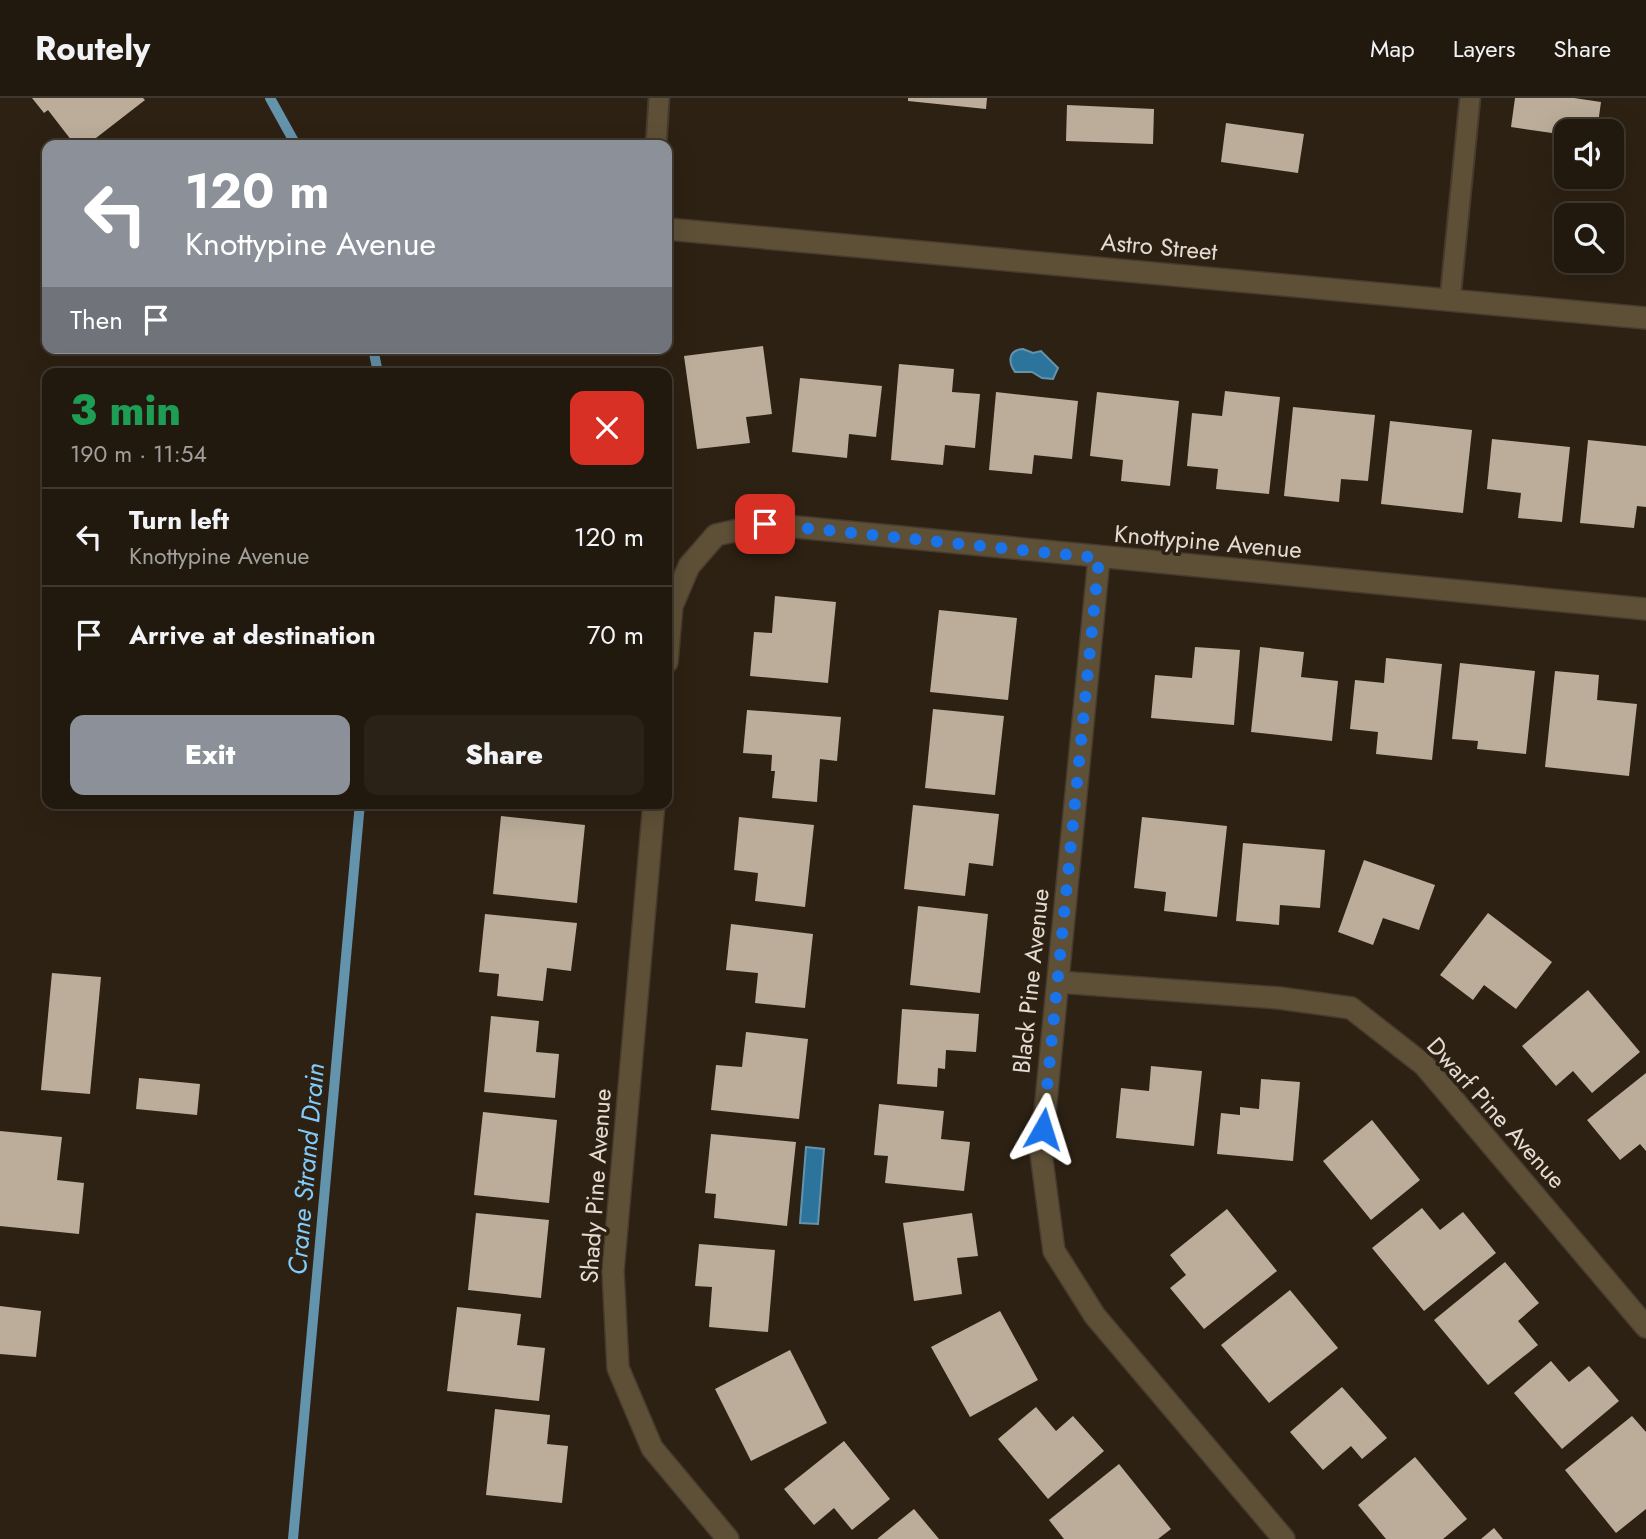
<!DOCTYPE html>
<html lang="en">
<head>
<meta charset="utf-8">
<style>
	:root { --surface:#22190e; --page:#2a2217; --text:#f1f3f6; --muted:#a2a09e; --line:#3f382e; --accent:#8c9099 }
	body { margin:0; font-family:Jost,sans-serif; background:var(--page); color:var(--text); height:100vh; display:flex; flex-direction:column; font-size:26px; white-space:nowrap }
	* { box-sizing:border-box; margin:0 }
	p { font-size:23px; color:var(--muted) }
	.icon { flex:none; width:38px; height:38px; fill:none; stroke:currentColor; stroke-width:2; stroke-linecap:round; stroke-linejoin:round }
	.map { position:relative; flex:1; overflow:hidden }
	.sheet { position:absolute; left:42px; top:270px; width:630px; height:441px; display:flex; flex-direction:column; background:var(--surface); border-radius:14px; box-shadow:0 7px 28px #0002,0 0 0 2px var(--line) }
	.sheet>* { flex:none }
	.banner { position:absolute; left:42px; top:42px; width:630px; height:214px; border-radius:14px; box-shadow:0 7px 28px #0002,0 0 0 2px var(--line); background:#8c9099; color:#fff; overflow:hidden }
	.buttons { position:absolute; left:1554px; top:21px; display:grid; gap:14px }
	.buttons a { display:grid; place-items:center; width:70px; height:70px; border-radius:14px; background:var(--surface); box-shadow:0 7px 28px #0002,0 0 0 2px var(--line); font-size:35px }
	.pin { position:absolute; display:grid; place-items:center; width:60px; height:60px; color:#fff; margin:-30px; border-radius:14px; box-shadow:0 4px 10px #0006 }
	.me { position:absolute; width:77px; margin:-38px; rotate:6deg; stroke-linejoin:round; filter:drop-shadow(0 0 5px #0008) }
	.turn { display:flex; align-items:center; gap:24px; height:147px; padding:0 28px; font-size:32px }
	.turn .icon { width:91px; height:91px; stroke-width:2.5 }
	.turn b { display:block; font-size:49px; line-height:60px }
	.then { display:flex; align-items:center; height:66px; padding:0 28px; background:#0003; gap:14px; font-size:26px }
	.round { display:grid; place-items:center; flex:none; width:74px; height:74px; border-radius:14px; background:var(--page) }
	.headline { display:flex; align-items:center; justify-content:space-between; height:119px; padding:0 28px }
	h1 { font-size:42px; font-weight:800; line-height:52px; color:#1e9e55 }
	.button { display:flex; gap:14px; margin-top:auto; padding:14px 28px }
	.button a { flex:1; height:80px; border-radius:14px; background:var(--accent); color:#fff; font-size:28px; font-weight:800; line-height:80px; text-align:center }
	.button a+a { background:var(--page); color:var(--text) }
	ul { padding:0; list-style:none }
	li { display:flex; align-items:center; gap:21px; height:98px; padding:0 28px; border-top:2px solid var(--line) }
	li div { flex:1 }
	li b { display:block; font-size:26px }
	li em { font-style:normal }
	header { display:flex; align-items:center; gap:42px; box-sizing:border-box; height:98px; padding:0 35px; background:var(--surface); border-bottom:2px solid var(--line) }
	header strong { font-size:33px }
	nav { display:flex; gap:38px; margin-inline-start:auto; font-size:24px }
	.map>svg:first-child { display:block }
	.water { fill:#2d749c; stroke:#6493ac; stroke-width:2 }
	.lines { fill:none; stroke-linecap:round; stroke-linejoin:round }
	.stream { stroke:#6493ac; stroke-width:10 }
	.building { fill:#bbad9a }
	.lane-casing { stroke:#473b2e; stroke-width:23 }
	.street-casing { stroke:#473b2e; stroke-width:24 }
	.lane { stroke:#5e5037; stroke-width:19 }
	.street { stroke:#5e5037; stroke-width:21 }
	.route { stroke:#1a73e8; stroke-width:12; stroke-dasharray:0 21.6 }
	.labels { text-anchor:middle; stroke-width:7; stroke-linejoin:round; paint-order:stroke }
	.street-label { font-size:24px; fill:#e4dbd2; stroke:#2d2113 }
	.water-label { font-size:26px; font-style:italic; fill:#81ccfb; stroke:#2d2113 }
</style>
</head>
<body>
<header>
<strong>Routely</strong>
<nav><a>Map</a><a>Layers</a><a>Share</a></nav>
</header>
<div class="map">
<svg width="1646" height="1441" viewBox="0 0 1646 1441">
	<rect width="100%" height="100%" fill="#2d2113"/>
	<g class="water">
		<path d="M 1023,251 L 1033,255 L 1041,253 L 1058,270 L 1053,281 L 1042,280 L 1032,274 L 1015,274 C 1008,264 1008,252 1023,251 Z"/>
		<polygon points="806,1049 824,1051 818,1126 800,1125"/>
	</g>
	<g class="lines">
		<g class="stream">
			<polyline points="270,0 296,47"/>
			<polyline points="373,250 378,275"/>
			<polyline points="293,1441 360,705"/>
		</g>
	</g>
	<g class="building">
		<polygon points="32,0 143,0 145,2 87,47 75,47 48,12 44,15"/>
		<polygon points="908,0 987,0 986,11 908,3"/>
		<polygon points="1515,0 1574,0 1601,4 1597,33 1566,33 1566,37 1511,29"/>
		<polygon points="1067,7 1154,11 1153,46 1066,43"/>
		<polygon points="1226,25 1304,36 1298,75 1221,64"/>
		<polygon points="763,248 772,316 746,319 750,345 697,351 684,258"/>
		<polygon points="899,266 954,271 952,294 980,296 975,350 945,347 943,367 891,362"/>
		<polygon points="800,280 882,288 876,339 849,336 847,360 792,354"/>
		<polygon points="1225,293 1280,299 1269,396 1216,391 1218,371 1187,368 1192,315 1222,318"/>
		<polygon points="996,294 1078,303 1072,361 1034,357 1032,376 989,372"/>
		<polygon points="1097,294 1179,303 1170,388 1121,383 1123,362 1090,358"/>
		<polygon points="1293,309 1375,317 1368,383 1341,381 1339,404 1284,398"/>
		<polygon points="1390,323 1472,332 1463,415 1381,406"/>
		<polygon points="1492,341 1570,349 1562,424 1518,420 1521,395 1487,391"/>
		<polygon points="1588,342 1646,348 1646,409 1637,408 1634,430 1580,425"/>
		<polygon points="775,498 836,504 828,585 750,578 754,534 772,535"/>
		<polygon points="939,512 1017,520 1008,602 930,594"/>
		<polygon points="1195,549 1240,552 1234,627 1151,620 1155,577 1192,580"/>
		<polygon points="1260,549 1304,554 1301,579 1338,583 1332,643 1251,634"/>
		<polygon points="1386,560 1442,566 1432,662 1376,656 1378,634 1350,631 1355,582 1384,585"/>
		<polygon points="1460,565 1535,573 1526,656 1477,651 1478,643 1452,641"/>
		<polygon points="1555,573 1599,577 1597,602 1637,606 1629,678 1545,669"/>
		<polygon points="933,611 1004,618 995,697 925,690"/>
		<polygon points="747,612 841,619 837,663 820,661 817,704 772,700 775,673 771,673 772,657 743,655"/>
		<polygon points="913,707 999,716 993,768 969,765 965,798 904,791"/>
		<polygon points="501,718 585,727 577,805 493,796"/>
		<polygon points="739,719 814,727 805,809 755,803 758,775 734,772"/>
		<polygon points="1142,719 1227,728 1217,819 1164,813 1166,794 1134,790"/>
		<polygon points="1243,745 1325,752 1320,810 1280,807 1279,827 1236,823"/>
		<polygon points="1364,762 1435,787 1419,832 1383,820 1373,847 1338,834"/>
		<polygon points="918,808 988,816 980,895 910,887"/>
		<polygon points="1488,815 1552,864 1516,911 1484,887 1473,902 1440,877"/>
		<polygon points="485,816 577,825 571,873 547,870 543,903 497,898 499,876 479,874"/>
		<polygon points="731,826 813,836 805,910 755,905 758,875 726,872"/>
		<polygon points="52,875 101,879 90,996 41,992"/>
		<polygon points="1588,892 1640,954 1592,995 1573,973 1556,988 1522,948"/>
		<polygon points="902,911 979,916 976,954 946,952 945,971 938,970 937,989 897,986"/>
		<polygon points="491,918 539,923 536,954 559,956 555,1000 484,994"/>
		<polygon points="746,934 808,941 799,1021 711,1012 716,967 742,969"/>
		<polygon points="1151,968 1202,973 1194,1048 1116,1040 1121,990 1149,993"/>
		<polygon points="1646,975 1646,1053 1640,1046 1620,1062 1587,1022"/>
		<polygon points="139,980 200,986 197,1017 136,1011"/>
		<polygon points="1261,981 1300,984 1293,1063 1217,1056 1221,1015 1240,1017 1240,1009 1259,1011"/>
		<polygon points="879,1006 944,1013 941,1041 970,1044 964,1093 885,1085 888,1058 874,1057"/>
		<polygon points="483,1014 557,1022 549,1105 474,1097"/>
		<polygon points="1372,1022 1420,1082 1371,1122 1323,1063"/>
		<polygon points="0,1033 62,1039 57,1082 84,1085 79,1136 0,1128"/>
		<polygon points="711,1036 796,1044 787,1128 714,1120 716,1096 705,1095"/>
		<polygon points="1422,1110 1440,1132 1463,1114 1496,1155 1424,1213 1372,1150"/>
		<polygon points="1227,1111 1277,1173 1204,1231 1170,1190 1186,1177 1170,1157"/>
		<polygon points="476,1115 549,1122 541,1200 468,1192"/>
		<polygon points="972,1115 978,1158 957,1160 962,1196 914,1203 903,1125"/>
		<polygon points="699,1146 775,1152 768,1234 709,1229 712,1189 695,1188"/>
		<polygon points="1505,1164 1539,1205 1518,1223 1538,1247 1488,1287 1434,1222"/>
		<polygon points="1290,1192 1338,1250 1269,1305 1221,1247"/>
		<polygon points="0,1208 41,1213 36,1259 0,1256"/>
		<polygon points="457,1209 521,1216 517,1247 545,1250 539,1303 447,1293"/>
		<polygon points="1000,1213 1038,1282 970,1319 931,1249"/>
		<polygon points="790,1252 827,1325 751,1363 715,1291"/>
		<polygon points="1551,1263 1569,1284 1589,1268 1619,1303 1562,1351 1514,1295"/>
		<polygon points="1342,1289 1387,1340 1362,1361 1351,1348 1323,1372 1290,1334"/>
		<polygon points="1036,1309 1056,1333 1073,1318 1104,1353 1048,1401 998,1341"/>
		<polygon points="495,1311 550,1317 547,1346 568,1348 562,1405 486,1397"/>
		<polygon points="1632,1318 1646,1334 1646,1411 1616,1435 1565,1372"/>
		<polygon points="844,1343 890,1401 852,1432 834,1410 814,1427 784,1391"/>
		<polygon points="1415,1359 1467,1421 1443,1441 1386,1441 1358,1407"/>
		<polygon points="1119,1366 1171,1431 1158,1441 1064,1441 1049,1422"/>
		<polygon points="914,1411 939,1441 877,1441"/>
		<polygon points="1494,1430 1503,1441 1481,1441"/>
	</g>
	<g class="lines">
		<defs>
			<g id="lane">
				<polyline points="656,47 659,0"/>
				<polyline points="1450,202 1470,0"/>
			</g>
			<g id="street">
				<polyline points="667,131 1646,220"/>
				<polyline points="1099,460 1041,1055 1054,1153 1095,1218 1284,1441"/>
				<polyline points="667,564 672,508 689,468 716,437 765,426 1646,511"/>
				<polyline points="654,705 613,1173 618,1270 652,1350 728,1441"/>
				<polyline points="1058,884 1279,900 1351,910 1424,967 1646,1229"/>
			</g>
		</defs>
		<use href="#lane" class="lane-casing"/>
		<use href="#street" class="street-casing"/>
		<use href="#lane" class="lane"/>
		<use href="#street" class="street"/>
	</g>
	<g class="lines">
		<polyline class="route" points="765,426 1099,460 1043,1031"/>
	</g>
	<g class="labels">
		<g class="street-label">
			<text transform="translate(1159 149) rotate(5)" y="8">Astro Street</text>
			<text transform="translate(1208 444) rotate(5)" y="8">Knottypine Avenue</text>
			<text transform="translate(1031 883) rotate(-84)" y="8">Black Pine Avenue</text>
			<text transform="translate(1496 1015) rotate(48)" y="8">Dwarf Pine Avenue</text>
			<text transform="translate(596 1088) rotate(-86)" y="8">Shady Pine Avenue</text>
		</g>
		<g class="water-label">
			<text transform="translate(306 1071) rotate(-85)" y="9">Crane Strand Drain</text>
		</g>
	</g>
</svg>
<div class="buttons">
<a><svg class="icon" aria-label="sound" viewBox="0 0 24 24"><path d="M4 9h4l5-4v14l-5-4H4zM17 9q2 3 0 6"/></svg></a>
<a><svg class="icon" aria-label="search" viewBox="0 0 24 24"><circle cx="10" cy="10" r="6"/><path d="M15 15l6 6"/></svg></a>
</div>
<div class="pin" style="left:765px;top:426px;background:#d93025"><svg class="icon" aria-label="arrive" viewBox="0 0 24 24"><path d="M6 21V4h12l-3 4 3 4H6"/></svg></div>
<svg class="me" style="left:1043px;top:1031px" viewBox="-20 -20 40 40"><path d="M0-17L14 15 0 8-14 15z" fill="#1a73e8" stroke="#fff" stroke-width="4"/></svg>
<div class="banner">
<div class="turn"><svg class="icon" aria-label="left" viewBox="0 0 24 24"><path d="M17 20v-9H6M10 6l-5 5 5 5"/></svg><div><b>120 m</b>Knottypine Avenue</div></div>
<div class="then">Then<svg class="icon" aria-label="arrive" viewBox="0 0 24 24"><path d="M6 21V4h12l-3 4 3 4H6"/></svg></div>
</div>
<section class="sheet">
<div class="headline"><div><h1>3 min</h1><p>190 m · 11:54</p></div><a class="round" style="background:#d93025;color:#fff"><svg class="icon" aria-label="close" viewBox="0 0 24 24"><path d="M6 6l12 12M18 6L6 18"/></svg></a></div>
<ul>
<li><svg class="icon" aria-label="left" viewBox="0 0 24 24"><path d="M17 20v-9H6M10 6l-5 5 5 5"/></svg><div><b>Turn left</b><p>Knottypine Avenue</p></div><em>120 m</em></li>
<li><svg class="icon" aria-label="arrive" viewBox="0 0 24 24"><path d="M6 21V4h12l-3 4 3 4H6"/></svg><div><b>Arrive at destination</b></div><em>70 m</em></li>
</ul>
<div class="button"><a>Exit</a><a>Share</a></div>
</section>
</div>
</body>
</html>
